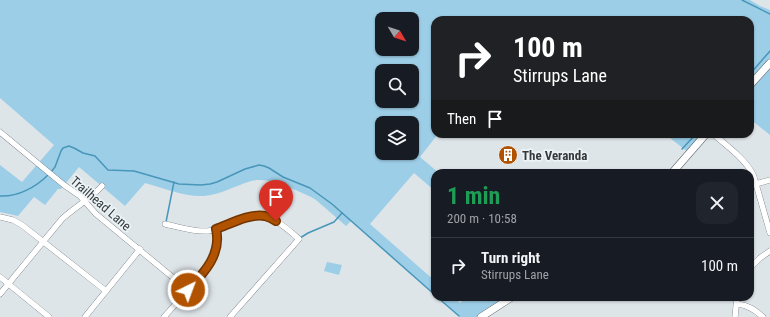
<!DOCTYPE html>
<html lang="en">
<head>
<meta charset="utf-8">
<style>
	:root { --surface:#171b24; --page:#20242c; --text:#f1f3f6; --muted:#9ea1a6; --line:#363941 }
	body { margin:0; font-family:"Roboto Condensed",sans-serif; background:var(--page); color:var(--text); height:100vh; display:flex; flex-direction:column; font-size:15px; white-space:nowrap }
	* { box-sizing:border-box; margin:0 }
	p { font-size:13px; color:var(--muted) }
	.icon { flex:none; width:22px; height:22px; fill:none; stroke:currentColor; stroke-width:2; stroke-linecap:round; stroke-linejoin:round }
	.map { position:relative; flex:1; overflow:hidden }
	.details { position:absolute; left:431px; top:169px; width:323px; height:132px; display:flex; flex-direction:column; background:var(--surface); border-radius:12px; box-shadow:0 1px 3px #0004 }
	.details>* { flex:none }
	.banner { position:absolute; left:431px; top:16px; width:323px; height:122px; border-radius:12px; box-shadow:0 1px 3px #0004; background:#202124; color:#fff; overflow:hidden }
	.needle { width:26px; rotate:129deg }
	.buttons { position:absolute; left:375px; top:12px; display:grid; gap:8px }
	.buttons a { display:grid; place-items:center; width:44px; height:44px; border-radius:8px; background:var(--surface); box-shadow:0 1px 3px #0004; font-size:20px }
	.pin { position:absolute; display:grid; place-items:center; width:34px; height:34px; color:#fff; margin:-41px -17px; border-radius:50% 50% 50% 0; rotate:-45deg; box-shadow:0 0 4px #0007 }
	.pin .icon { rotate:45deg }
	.me { position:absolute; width:44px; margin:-22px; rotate:42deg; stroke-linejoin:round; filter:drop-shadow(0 0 3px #0008) }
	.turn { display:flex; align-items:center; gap:14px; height:84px; padding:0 16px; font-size:18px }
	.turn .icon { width:52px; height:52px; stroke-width:2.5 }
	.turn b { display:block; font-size:28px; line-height:34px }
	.then { display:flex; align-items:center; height:38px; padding:0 16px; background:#0003; gap:8px; font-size:15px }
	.round { display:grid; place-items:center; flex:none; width:42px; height:42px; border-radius:12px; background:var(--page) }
	.headline { display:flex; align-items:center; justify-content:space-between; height:68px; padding:0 16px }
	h1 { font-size:24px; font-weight:700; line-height:30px; color:#1e9e55 }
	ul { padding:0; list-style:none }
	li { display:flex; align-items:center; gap:12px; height:56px; padding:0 16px; border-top:1px solid var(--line) }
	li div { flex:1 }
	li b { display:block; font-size:15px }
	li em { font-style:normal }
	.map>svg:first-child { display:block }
	.green { fill:#9dcee7; fill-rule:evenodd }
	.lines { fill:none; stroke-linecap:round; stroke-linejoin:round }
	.stream { stroke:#4896ba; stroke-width:1.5 }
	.street-casing { stroke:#5f666a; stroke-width:6 }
	.secondary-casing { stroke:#5f666a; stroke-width:8 }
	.street { stroke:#fff; stroke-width:5.5 }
	.secondary { stroke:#fff; stroke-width:7 }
	.route-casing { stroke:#723500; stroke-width:10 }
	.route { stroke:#b05200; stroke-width:7 }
	.labels { text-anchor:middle; stroke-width:3.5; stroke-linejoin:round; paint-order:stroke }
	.poi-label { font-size:13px; font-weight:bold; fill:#373a3b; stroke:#ebf3f7; text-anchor:start }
	.street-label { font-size:13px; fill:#373a3b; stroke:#ebf3f7 }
</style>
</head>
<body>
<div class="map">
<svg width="770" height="317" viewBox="0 0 770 317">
	<rect width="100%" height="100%" fill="#dee5e9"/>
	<g class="green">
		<path d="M 0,0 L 750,0 L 760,6 L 770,10 L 770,135 L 750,119 L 750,20 L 435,20 L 435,134 L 438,134 L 420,157 L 439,173 L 435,173 L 435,191 L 414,173 L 370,224 L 435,281 L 435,295 L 351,221 L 346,226 L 316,200 L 311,197 C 292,189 268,175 248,182 C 233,187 219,195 204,196 C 185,197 163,188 145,183 L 125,206 L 79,167 L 61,189 L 58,189 L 45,205 L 34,197 L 18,216 L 0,212 L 0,165 L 22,182 L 54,145 L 0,98 ZM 382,19 L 412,19 L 412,49 L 382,49 ZM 382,71 L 412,71 L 412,101 L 382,101 ZM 382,123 L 412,123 L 412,153 L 382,153 Z"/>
		<polygon points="665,134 706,134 689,153"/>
		<polygon points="327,262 342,265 339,275 324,271"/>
		<polygon points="437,297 453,297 460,303 466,297 512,297 481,317 460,317"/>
	</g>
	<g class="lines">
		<g class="stream">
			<polyline points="742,0 770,14"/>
			<polyline points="750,74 770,51"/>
			<polyline points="682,149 696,134"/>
			<polyline points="51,172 55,167 61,151 63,148 69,146 74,148 83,153 95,156 108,170 134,171 179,184 201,185 210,184 217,182 245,169 259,165 264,166 269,168 283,177 310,188 332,204 435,295"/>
			<path d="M 0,196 C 18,197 36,187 48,175"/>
			<polyline points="166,222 174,182"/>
			<polyline points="300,238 308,233 334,222 342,213"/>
			<polyline points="437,297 459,316"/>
		</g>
		<defs>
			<g id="street">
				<polyline points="0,132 64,185 80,196 96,214 188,290"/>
				<path d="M 713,134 C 726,145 748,161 754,177 L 770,233"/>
				<polyline points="756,184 770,180"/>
				<polyline points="0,217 13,220 22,225 106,291"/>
				<path d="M 165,224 C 179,227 194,232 208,231 C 217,230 224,226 232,223 C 238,221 244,219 250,217 C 270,212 285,227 299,239 L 230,317"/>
				<polyline points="750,268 760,258 770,251"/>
				<polyline points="0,277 49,317"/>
				<path d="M 0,294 L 62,219 C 75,207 90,199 102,186"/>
				<path d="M 737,304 C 748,305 755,310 763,317"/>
				<polyline points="85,317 140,249"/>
				<path d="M 164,317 C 172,308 181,298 189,289 C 204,272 222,254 216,229"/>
				<polyline points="735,317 737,297"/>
			</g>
			<g id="secondary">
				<polyline points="750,85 770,63"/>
				<polyline points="672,173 706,134"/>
				<polyline points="481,317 512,297"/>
			</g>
		</defs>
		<use href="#street" class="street-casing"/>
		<use href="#secondary" class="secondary-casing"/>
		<use href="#street" class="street"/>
		<use href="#secondary" class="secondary"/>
	</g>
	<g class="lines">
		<defs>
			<path id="route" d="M 188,290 C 204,273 222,254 216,229 C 230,224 250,213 265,216 C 269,217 273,219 276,221"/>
		</defs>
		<use href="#route" class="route-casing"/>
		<use href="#route" class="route"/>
	</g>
	<defs>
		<symbol id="building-disc" viewBox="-11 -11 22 22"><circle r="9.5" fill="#b05200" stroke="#ebf3f7"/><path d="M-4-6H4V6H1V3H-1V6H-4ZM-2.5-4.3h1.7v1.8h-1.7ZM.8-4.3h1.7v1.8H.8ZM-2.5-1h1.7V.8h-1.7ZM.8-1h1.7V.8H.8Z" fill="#fff"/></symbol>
	</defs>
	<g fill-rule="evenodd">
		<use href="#building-disc" x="497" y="144" width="22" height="22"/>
	</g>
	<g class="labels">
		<g class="poi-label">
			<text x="522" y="160">The Veranda</text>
		</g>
		<g class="street-label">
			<text transform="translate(101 203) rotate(41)" y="5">Trailhead Lane</text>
		</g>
	</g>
</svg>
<div class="buttons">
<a><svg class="needle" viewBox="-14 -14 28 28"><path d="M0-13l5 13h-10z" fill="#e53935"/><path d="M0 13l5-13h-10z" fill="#9ea1a6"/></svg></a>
<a><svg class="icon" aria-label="search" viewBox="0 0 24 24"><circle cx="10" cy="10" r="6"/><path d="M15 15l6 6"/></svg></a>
<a><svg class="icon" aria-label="layers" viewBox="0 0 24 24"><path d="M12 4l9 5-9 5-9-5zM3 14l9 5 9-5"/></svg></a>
</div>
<div class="pin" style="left:276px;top:221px;background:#d93025"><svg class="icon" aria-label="arrive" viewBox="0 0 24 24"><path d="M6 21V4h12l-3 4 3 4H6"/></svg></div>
<svg class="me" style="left:188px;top:290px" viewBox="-20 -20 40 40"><circle r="17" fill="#b05200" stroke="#fff" stroke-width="3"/><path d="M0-11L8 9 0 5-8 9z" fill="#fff"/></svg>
<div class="banner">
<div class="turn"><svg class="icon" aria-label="right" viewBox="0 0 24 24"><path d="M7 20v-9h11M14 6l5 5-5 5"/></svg><div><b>100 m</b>Stirrups Lane</div></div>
<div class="then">Then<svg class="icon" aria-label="arrive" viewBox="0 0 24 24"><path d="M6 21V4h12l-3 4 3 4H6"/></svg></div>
</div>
<section class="details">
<div class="headline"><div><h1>1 min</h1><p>200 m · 10:58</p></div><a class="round"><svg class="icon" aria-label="close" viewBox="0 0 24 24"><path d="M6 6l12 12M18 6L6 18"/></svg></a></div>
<ul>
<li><svg class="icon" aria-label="right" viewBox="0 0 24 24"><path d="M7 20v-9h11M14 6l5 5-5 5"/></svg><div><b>Turn right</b><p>Stirrups Lane</p></div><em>100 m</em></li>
</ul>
</section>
</div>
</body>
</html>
